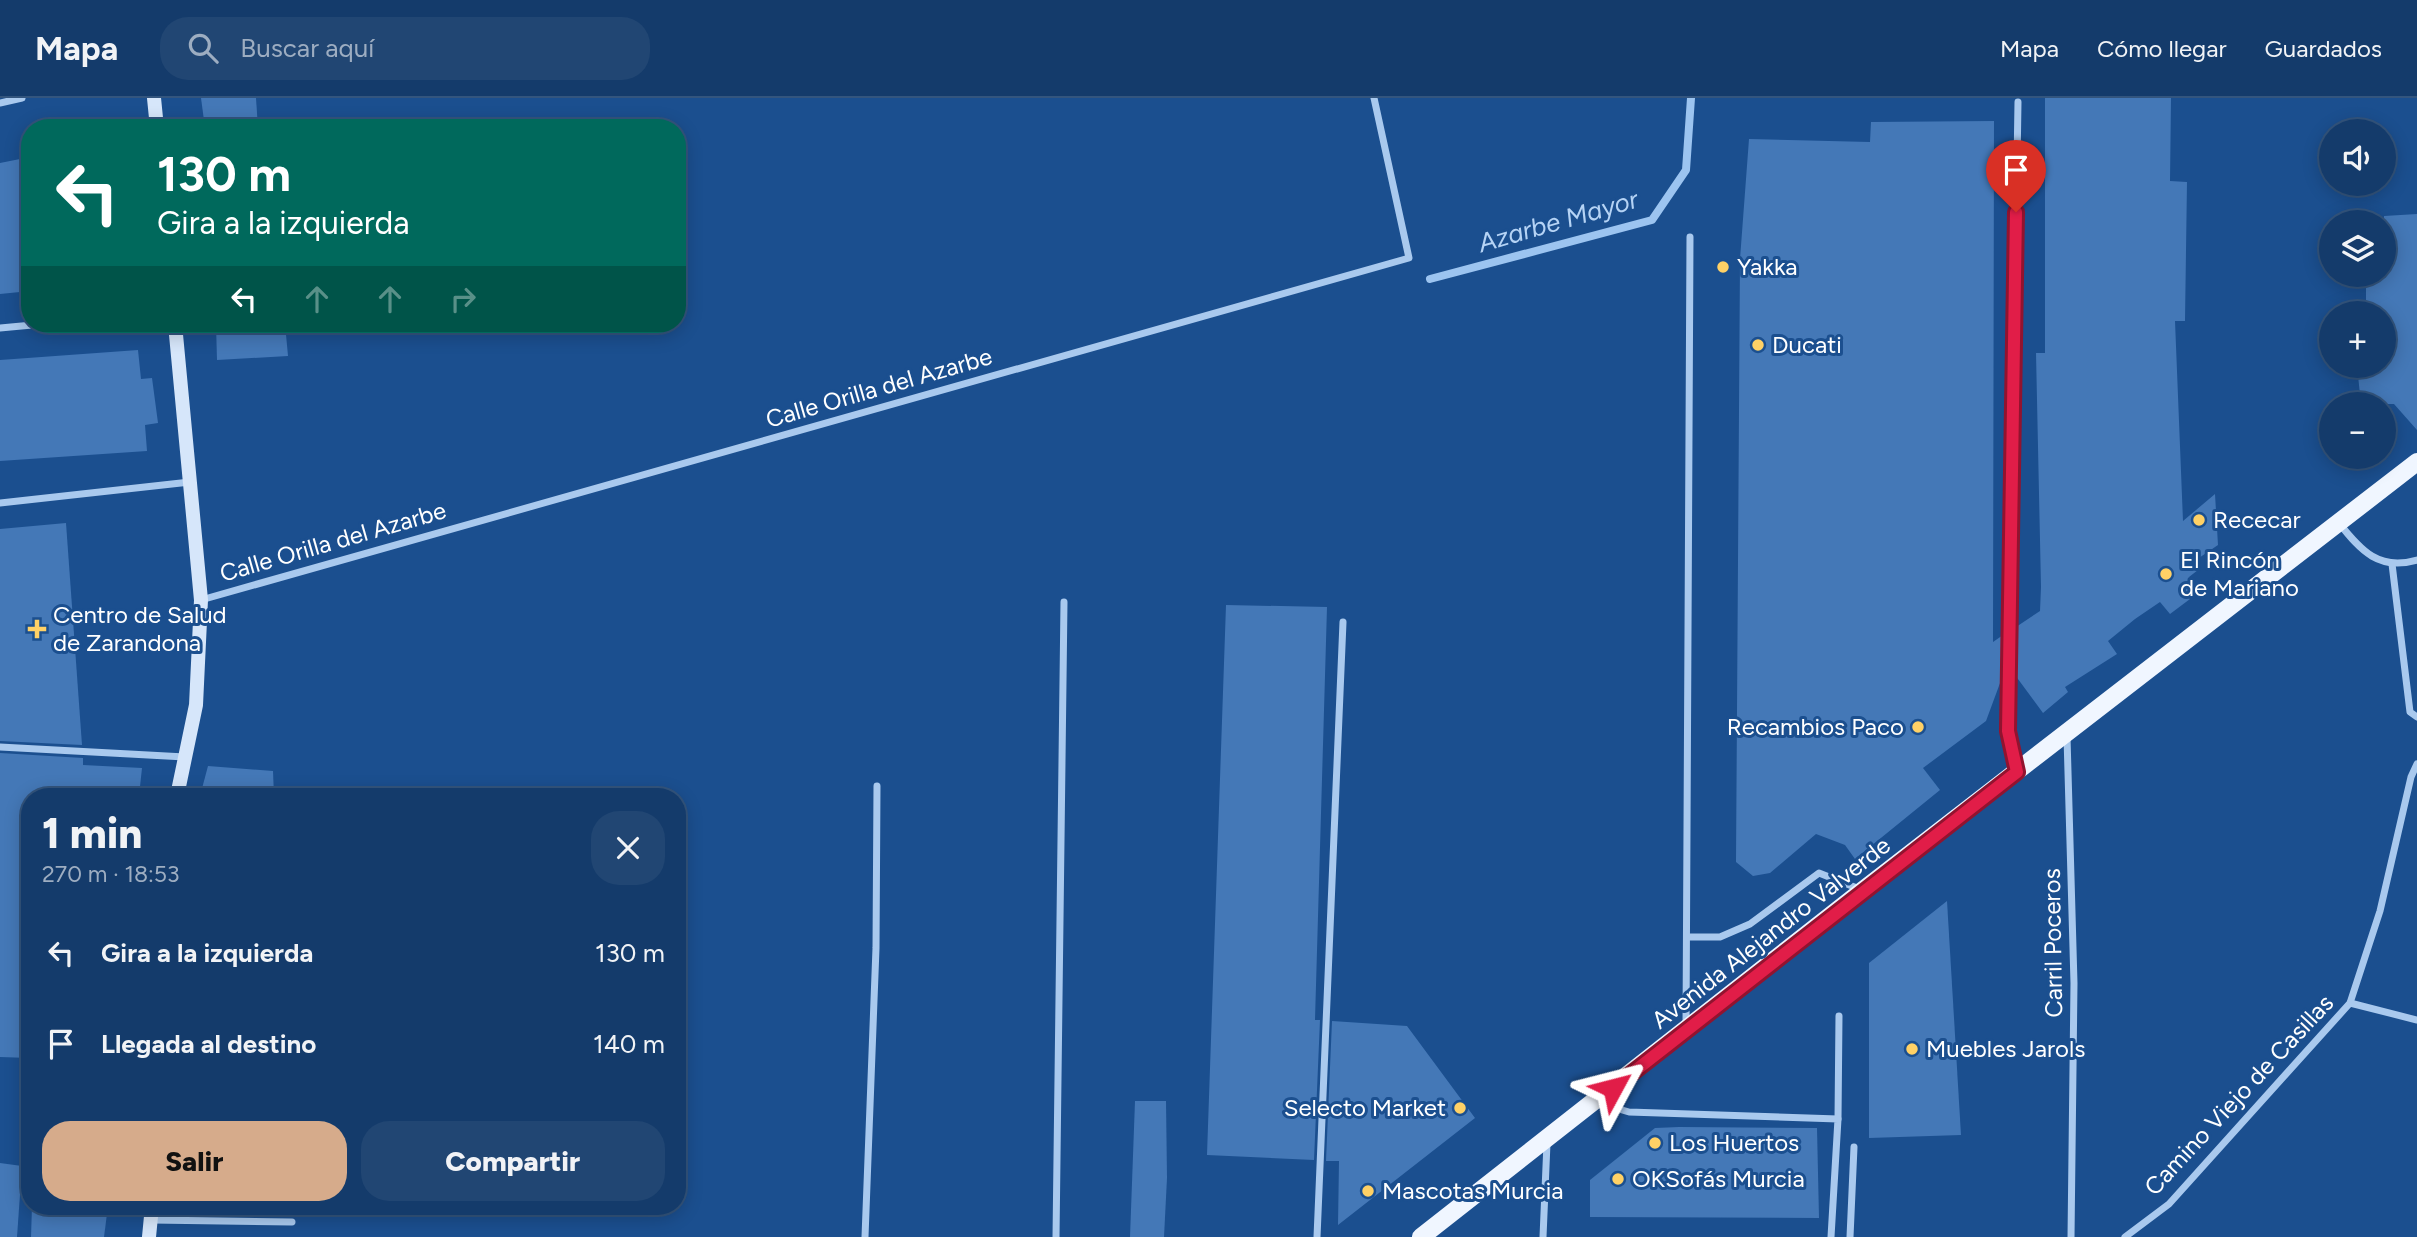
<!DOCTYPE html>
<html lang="es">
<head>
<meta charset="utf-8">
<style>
	:root { --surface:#143b6b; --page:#214673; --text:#f1f3f6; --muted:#9dadc1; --line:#33557e; --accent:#d6ab8b }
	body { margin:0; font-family:Figtree,sans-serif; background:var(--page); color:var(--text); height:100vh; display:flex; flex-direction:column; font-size:26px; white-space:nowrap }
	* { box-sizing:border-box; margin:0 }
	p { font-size:23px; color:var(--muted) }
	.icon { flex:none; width:38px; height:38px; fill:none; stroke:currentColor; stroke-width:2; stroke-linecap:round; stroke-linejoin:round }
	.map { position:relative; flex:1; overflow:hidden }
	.panel { position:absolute; left:21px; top:690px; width:665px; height:427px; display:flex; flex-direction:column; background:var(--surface); border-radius:28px; box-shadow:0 4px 18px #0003,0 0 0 2px var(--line) }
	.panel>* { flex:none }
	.top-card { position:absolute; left:21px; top:21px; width:665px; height:214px; border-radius:28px; box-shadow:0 4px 18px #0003,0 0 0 2px var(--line); background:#00695c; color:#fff; overflow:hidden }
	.controls { position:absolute; left:2319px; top:21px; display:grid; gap:14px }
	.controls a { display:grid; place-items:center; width:77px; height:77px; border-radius:50%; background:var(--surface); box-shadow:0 4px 18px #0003,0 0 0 2px var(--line); font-size:35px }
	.pin { position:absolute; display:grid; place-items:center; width:60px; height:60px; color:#fff; margin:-72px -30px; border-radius:50% 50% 50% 0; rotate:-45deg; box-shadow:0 0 7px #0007 }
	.pin .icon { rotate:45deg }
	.me { position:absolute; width:77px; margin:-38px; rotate:52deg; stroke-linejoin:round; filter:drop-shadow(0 0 5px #0008) }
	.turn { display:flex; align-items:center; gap:24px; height:147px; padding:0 21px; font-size:32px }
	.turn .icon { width:91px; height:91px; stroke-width:2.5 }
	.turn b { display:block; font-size:49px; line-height:60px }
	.lanes { display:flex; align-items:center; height:66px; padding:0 21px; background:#0003; justify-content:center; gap:35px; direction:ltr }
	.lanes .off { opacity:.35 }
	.round { display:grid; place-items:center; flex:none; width:74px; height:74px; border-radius:28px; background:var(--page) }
	.overview { display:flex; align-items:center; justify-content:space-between; height:119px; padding:0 21px }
	h1 { font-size:42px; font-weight:800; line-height:52px }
	.cta { display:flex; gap:14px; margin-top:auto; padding:14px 21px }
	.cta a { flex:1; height:80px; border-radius:28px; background:var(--accent); color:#111; font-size:28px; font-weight:800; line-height:80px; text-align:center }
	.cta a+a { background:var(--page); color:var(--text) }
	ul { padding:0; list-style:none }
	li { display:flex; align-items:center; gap:21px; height:91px; padding:0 21px }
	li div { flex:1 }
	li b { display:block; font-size:26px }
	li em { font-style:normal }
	header { display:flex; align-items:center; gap:42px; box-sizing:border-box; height:98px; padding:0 35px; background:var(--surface); border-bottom:2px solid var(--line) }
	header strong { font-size:33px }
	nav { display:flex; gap:38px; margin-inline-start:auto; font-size:24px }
	.search { width:490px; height:63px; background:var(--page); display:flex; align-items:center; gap:18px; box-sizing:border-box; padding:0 24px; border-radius:28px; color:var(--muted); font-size:26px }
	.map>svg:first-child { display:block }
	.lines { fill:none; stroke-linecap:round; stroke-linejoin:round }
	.stream { stroke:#9cc4f0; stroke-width:8 }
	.building { fill:#4478b7 }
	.street { stroke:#a9c9ee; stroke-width:7 }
	.secondary { stroke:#d6e6fa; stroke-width:14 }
	.primary { stroke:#f0f6ff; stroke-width:18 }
	.route-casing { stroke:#92132f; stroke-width:18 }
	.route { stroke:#e11d48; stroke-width:12 }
	.poi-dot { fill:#ffd166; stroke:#1b4f8f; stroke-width:2.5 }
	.labels { text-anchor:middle; stroke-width:6; stroke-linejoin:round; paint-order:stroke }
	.poi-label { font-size:24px; fill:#fff; stroke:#1b4f8f; text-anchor:start }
	.street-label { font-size:24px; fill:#fff; stroke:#1b4f8f }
	.water-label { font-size:26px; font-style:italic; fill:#b5d3f5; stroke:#1b4f8f }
</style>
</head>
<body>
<header>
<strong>Mapa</strong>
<div class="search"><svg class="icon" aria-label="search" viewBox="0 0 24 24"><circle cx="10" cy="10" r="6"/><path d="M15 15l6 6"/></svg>Buscar aquí</div>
<nav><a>Mapa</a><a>Cómo llegar</a><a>Guardados</a></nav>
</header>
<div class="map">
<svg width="2417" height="1139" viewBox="0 0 2417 1139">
	<rect width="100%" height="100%" fill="#1b4f8f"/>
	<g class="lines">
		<polyline class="stream" points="1430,181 1652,122 1686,72 1691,0"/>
	</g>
	<g class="building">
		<polygon points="201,0 256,0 258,30 205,30"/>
		<polygon points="2045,0 2171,0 2170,83 2187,84 2185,223 2175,223 2183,423 2215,396 2218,447 2193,464 2198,472 2189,479 2202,492 2170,516 2160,504 2135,521 2108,543 2117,556 2065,589 2068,594 2043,615 2015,577 2016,529 2040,513 2041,489 2036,255 2045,255"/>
		<polygon points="1994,23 1993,544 2003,537 2003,577 1986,623 1923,670 1940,692 1855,761 1845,747 1816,736 1770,775 1753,778 1736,764 1740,161 1749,41 1870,44 1871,24"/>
		<polygon points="30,59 30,193 0,196 0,65"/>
		<polygon points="2417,116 2417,332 2394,306 2361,306 2357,268 2384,268 2384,215 2366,215 2366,177 2384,177 2384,118"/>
		<polygon points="216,226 285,226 288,258 217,262"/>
		<polygon points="138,252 141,281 152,280 158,325 145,327 147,353 0,363 0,262"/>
		<polygon points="66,425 82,647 0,643 0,431"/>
		<polygon points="1226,507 1327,509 1315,922 1320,922 1314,1062 1207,1057"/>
		<polygon points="0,655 83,660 83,667 142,670 139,698 30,698 30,960 0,959"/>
		<polygon points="208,668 273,673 274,698 200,698"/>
		<polygon points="1947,803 1961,1037 1869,1040 1869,865"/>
		<polygon points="1332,923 1407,928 1475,1020 1338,1127 1339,1063 1326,1063"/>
		<polygon points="1135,1003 1166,1003 1167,1080 1164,1139 1130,1139"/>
		<polygon points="1679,1029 1817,1030 1819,1120 1590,1119 1590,1082 1655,1030"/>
		<polygon points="0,1065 22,1068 17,1139 0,1139"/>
		<polygon points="32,1108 108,1108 104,1139 31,1139"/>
	</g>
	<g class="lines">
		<g class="street">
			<polyline points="0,5 22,0"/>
			<polyline points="0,230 43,226"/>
			<polyline points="0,405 190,384"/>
			<path d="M 2339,425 C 2361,453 2379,473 2417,462"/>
			<polyline points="2392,466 2410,614 2417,619"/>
			<polyline points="201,502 1409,160 1374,0"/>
			<polyline points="2067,639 2074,885 2071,1139"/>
			<polyline points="0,649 185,659"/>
			<polyline points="2017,673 2008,633 2018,4"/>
			<polyline points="1687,839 1720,839 1750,826 1819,775 1862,792"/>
			<polyline points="2350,905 2417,922"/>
			<polyline points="1686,928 1690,139"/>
			<polyline points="1595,1004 1629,1014 1838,1021 1831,1139"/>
			<polyline points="1838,1021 1839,918"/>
			<polyline points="152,1122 292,1124"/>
			<polyline points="865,1139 876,850 877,688"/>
			<polyline points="1056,1139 1064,504"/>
			<polyline points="1317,1139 1343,524"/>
			<polyline points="1543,1139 1547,1045"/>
			<polyline points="1850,1139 1854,1049"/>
			<polyline points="2125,1139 2169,1106 2350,905 2380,813 2411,679 2417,666"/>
		</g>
		<g class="secondary">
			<polyline points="154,0 157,30"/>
			<polyline points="175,226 201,502 196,607 177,698"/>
			<polyline points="149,1139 152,1108"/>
		</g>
		<polyline class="primary" points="1421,1139 1863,792 2417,364"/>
	</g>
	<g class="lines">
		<defs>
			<polyline id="route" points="1613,990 2017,674 2008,633 2016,114"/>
		</defs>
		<use href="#route" class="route-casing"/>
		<use href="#route" class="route"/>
	</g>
	<g class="poi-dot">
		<circle cx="1723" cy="169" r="7"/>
		<circle cx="1758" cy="247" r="7"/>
		<circle cx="2199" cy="422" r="7"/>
		<circle cx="2166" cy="476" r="7"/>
		<path d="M33.5 520.5h7v7h7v7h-7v7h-7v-7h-7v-7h7z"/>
		<circle cx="1918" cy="629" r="7"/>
		<circle cx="1912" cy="951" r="7"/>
		<circle cx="1460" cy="1010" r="7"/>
		<circle cx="1655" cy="1045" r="7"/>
		<circle cx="1618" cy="1081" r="7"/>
		<circle cx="1368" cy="1093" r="7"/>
	</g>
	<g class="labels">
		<g class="poi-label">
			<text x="1737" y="177">Yakka</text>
			<text x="1772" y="255">Ducati</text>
			<text x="2213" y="430">Rececar</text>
			<text x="2180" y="470">El Rincón<tspan x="2180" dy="28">de Mariano</tspan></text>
			<text x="53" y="525">Centro de Salud<tspan x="53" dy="28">de Zarandona</tspan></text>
			<text x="1904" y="637" text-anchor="end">Recambios Paco</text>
			<text x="1926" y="959">Muebles Jarols</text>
			<text x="1446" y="1018" text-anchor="end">Selecto Market</text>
			<text x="1669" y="1053">Los Huertos</text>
			<text x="1632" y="1089">OKSofás Murcia</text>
			<text x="1382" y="1101">Mascotas Murcia</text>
		</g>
		<g class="street-label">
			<text transform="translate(879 290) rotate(-16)" y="8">Calle Orilla del Azarbe</text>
			<text transform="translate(333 444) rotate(-16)" y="8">Calle Orilla del Azarbe</text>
			<text transform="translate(1771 835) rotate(-38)" y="8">Avenida Alejandro Valverde</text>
			<text transform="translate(2053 845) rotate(-91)" y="8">Carril Poceros</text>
			<text transform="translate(2239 997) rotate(-47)" y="8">Camino Viejo de Casillas</text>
		</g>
		<g class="water-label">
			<text transform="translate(1558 123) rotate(-16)" y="9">Azarbe Mayor</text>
		</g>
	</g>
</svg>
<div class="controls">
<a><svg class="icon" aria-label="sound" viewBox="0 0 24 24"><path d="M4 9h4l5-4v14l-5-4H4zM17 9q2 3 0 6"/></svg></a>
<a><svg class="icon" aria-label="layers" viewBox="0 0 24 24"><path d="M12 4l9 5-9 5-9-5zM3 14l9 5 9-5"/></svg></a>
<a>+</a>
<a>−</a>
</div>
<div class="pin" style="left:2016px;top:114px;background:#d93025"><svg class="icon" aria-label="arrive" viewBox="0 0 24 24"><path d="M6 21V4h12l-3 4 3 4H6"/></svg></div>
<svg class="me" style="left:1613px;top:990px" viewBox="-20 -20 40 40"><path d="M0-17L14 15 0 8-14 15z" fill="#e11d48" stroke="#fff" stroke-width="4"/></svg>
<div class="top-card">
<div class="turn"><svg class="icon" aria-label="left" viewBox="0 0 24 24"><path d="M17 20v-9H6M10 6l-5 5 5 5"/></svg><div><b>130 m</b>Gira a la izquierda</div></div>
<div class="lanes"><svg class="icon" aria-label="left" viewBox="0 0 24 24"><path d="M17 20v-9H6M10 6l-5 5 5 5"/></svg><svg class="icon off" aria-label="ahead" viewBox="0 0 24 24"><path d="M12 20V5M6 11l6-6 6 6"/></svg><svg class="icon off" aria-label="ahead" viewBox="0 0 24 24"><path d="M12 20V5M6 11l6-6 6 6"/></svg><svg class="icon off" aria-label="right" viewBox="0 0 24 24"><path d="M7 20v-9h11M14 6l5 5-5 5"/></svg></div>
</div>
<section class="panel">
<div class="overview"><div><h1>1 min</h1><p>270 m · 18:53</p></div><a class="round"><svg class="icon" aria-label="close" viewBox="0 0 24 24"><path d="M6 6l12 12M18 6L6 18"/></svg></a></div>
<ul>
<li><svg class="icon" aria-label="left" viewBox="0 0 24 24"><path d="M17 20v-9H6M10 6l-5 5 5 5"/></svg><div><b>Gira a la izquierda</b></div><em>130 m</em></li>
<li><svg class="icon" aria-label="arrive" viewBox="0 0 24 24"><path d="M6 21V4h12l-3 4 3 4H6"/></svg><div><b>Llegada al destino</b></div><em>140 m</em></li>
</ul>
<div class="cta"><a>Salir</a><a>Compartir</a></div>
</section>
</div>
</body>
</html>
